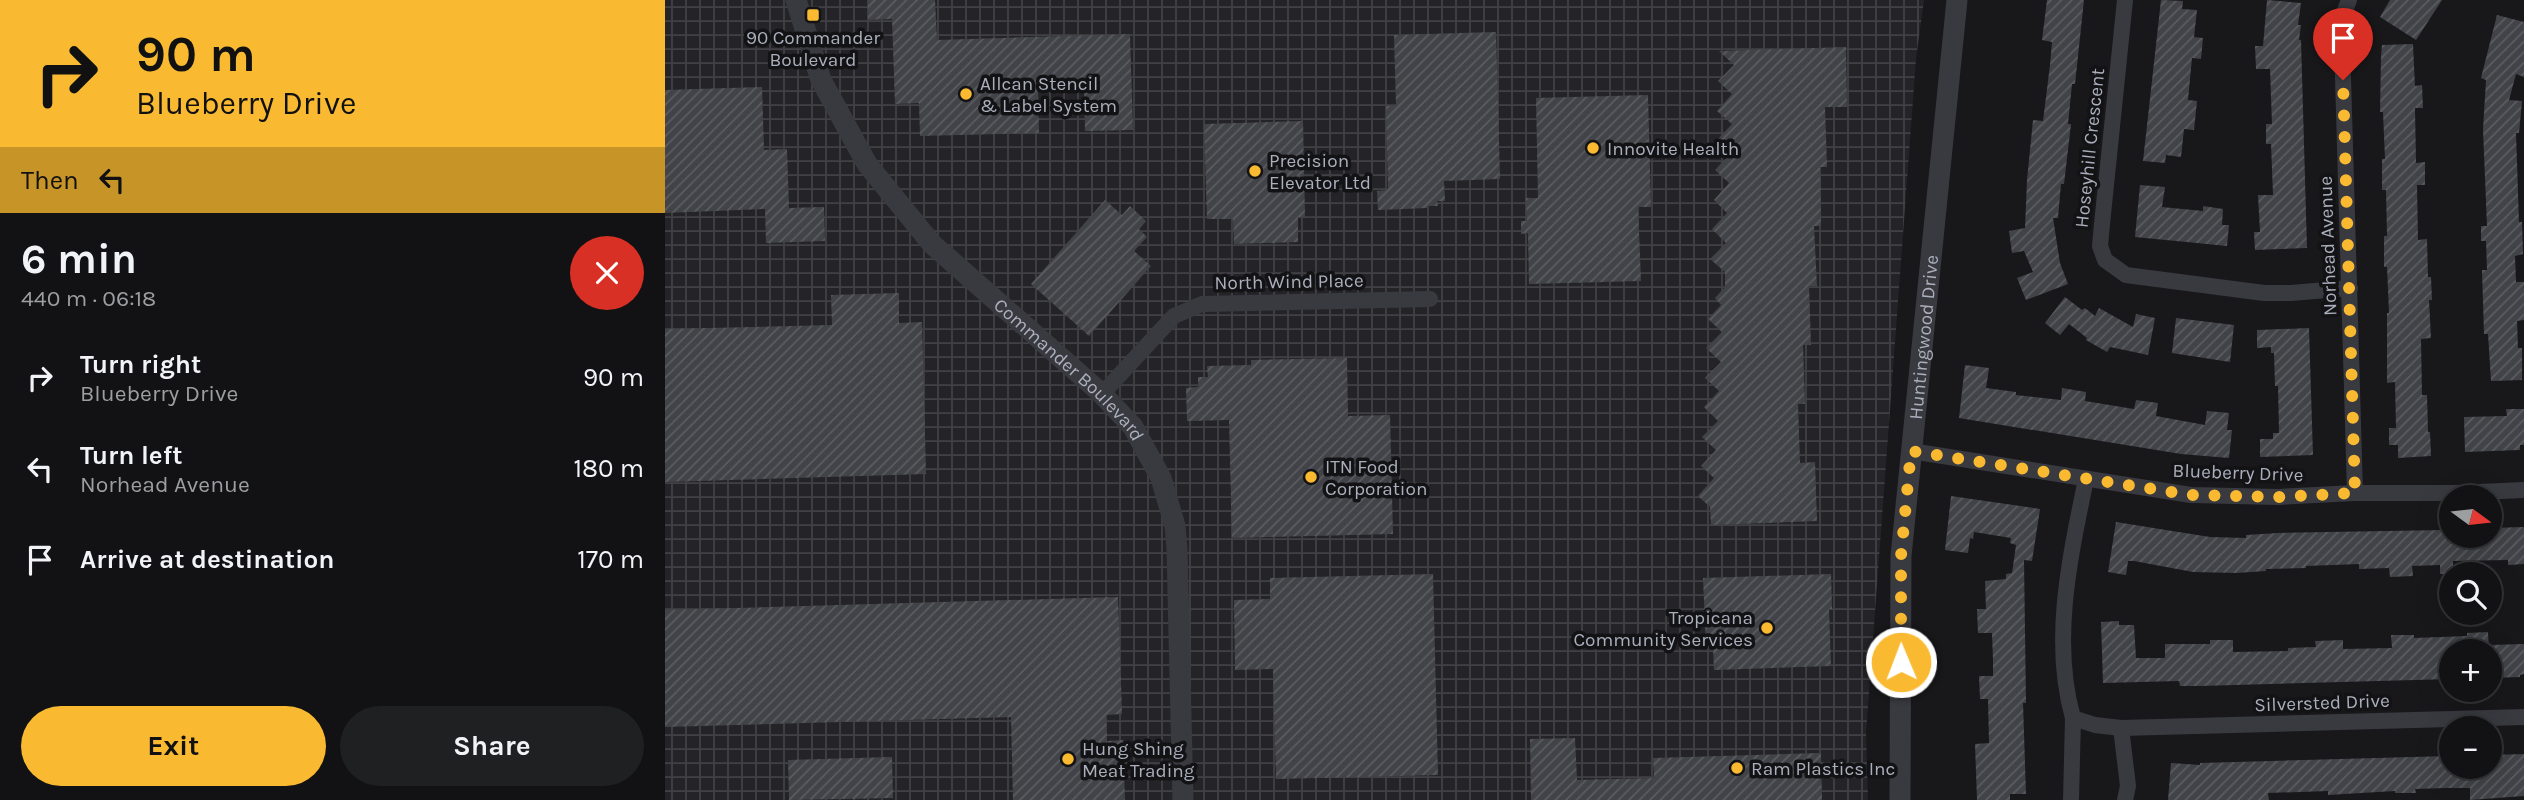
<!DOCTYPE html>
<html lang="en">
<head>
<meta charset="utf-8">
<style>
	:root { --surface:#121214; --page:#1f2022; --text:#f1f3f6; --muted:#9c9ea0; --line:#313234; --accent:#f9ba32 }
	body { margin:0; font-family:Karla,sans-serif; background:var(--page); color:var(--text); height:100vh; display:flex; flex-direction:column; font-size:26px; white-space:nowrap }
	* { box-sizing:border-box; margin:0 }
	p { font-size:23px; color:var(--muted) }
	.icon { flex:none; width:38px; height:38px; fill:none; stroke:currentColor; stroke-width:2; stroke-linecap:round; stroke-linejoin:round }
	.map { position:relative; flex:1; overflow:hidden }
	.details { display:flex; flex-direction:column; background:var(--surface); width:665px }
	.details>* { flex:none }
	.guide { background:#f9ba32; color:#111; overflow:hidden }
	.needle { width:46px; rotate:105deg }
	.fabs { position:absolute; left:1774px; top:485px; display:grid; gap:14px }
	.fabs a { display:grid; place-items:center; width:63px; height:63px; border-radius:50%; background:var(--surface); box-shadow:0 7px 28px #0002,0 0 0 2px var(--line); font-size:35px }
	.pin { position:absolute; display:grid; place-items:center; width:60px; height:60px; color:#fff; margin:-72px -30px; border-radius:50% 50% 50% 0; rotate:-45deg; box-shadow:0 0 7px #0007 }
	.pin .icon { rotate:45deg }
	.me { position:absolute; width:77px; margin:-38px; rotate:359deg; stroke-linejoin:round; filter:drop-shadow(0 0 5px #0008) }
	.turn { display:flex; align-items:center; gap:24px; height:147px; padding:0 21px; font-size:32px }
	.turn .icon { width:91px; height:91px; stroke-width:2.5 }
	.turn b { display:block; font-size:49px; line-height:60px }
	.then { display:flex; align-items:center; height:66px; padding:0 21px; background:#0003; gap:14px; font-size:26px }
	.round { display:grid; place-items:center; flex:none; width:74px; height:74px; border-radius:37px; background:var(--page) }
	.overview { display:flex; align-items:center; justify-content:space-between; height:119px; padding:0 21px }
	h1 { font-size:42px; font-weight:700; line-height:52px }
	.primary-button { display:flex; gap:14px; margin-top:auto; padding:14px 21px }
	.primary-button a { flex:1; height:80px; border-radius:42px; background:var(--accent); color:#111; font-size:28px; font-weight:700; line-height:80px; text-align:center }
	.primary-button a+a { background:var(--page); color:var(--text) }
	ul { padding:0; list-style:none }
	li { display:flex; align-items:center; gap:21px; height:91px; padding:0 21px }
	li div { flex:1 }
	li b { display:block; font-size:26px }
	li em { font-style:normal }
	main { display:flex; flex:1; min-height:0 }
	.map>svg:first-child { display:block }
	.industrial { fill:url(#industrial-grid) }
	.building { fill:url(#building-hatch) }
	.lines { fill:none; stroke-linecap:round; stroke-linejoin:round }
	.minor { stroke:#393a40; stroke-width:16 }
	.tertiary { stroke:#393a40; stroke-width:21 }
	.route { stroke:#f9ba32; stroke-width:12; stroke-dasharray:0 21.6 }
	.poi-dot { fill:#f9ba32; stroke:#131316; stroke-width:2.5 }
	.labels { text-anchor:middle; stroke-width:7; stroke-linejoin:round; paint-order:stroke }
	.poi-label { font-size:19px; fill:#aaafbb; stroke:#131316; text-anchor:start }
	.street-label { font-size:19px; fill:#aaafbb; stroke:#131316 }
</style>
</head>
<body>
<main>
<section class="details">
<div class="guide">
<div class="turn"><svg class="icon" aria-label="right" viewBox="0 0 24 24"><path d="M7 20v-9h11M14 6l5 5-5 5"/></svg><div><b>90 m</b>Blueberry Drive</div></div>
<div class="then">Then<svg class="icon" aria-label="left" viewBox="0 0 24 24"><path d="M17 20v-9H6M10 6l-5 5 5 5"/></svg></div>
</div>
<div class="overview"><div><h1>6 min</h1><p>440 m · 06:18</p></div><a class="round" style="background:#d93025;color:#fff"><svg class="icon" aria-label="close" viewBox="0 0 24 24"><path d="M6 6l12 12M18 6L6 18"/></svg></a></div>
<ul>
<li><svg class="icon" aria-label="right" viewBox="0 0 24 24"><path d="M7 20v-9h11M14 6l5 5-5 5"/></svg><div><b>Turn right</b><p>Blueberry Drive</p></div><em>90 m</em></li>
<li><svg class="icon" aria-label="left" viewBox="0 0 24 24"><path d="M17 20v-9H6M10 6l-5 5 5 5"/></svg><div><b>Turn left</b><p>Norhead Avenue</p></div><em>180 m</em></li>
<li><svg class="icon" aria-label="arrive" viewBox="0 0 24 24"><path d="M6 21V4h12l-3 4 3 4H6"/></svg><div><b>Arrive at destination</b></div><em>170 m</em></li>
</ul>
<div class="primary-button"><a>Exit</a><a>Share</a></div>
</section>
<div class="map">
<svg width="1859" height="800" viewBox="0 0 1859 800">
	<defs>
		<pattern id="industrial-grid" width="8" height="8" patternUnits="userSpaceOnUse" patternTransform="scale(1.75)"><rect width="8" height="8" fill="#242428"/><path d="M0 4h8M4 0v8" fill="none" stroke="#414145"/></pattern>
		<pattern id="building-hatch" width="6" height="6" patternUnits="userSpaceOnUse" patternTransform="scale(1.75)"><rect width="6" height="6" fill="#424348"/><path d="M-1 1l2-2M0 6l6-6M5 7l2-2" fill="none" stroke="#5b5c60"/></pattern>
	</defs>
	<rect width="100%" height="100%" fill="#18181b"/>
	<polygon class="industrial" points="0,0 1259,0 1251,59 1201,733 1203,800 0,800"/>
	<g class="building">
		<polygon points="203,0 270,0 272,40 465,34 468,130 420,131 419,83 373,84 374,133 255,136 254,103 230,104 227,19 203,20"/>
		<polygon points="1382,0 1419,0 1410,84 1407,84 1403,124 1406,124 1399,184 1396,184 1393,218 1388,218 1395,263 1403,284 1361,300 1352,278 1368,272 1359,251 1347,253 1344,231 1360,228 1362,180 1368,120 1378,121 1385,65 1387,42 1377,40"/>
		<polygon points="1496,0 1518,1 1517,9 1532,10 1529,37 1538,38 1536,59 1527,58 1523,100 1532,101 1529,130 1519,129 1516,157 1501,155 1500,163 1478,161"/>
		<polygon points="1602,0 1636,3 1633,25 1636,25 1634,40 1636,40 1642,248 1590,250 1589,232 1595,232 1593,195 1608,195 1606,144 1601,144 1601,124 1607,124 1605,69 1591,69 1590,46 1598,46"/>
		<polygon points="1725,0 1777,0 1751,40 1715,17"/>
		<polygon points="1832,15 1859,22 1859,77 1851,74 1844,100 1857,101 1854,133 1851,133 1854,222 1857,222 1858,254 1850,256 1851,282 1859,282 1859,320 1852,321 1853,348 1857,348 1857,380 1826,381 1823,334 1819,334 1817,270 1822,270 1821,241 1816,241 1816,226 1822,226 1818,130 1821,80 1816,78"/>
		<polygon points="831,32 835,179 779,181 780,201 772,201 773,206 762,206 762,208 713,210 712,191 723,190 721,106 731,106 729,35"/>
		<polygon points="1748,44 1750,86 1757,85 1758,108 1750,108 1751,163 1760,162 1760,185 1752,185 1753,240 1762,239 1763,277 1766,277 1767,300 1764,300 1766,338 1756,339 1757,395 1762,395 1763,432 1765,432 1766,456 1733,458 1733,445 1724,445 1724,428 1731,428 1730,382 1722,383 1722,313 1724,313 1722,267 1719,267 1719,236 1722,236 1721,190 1717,190 1717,159 1720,159 1718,112 1715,112 1716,56 1717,45"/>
		<polygon points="1181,47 1182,107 1160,107 1162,167 1155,167 1156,226 1149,226 1152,286 1144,286 1146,345 1138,345 1140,404 1133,404 1135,463 1150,462 1152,521 1046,525 1045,507 1033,496 1049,478 1036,466 1051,450 1037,437 1053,421 1039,407 1054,391 1040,378 1056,362 1041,348 1057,332 1043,319 1056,305 1050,298 1060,287 1060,272 1045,259 1061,243 1047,229 1062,213 1049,200 1064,183 1050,170 1065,154 1051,141 1067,124 1052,111 1067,94 1053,81 1069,65 1054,51"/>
		<polygon points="97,87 99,150 122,149 124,208 159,207 160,241 101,243 100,209 0,213 0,90"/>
		<polygon points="983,95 986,207 973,207 976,281 864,284 863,233 856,234 856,221 862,221 861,198 873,198 871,98"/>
		<polygon points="638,121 640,217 633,217 633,242 569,244 568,219 542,219 539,124"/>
		<polygon points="1475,185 1500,187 1497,207 1538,211 1538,206 1558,209 1557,225 1564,225 1562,246 1470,237"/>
		<polygon points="440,200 457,215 465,206 481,221 474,229 482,237 469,251 486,266 424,336 366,284"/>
		<polygon points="234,293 234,323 257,322 261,474 0,482 0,329 167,325 166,295"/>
		<polygon points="1400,297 1417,310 1420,308 1430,316 1434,308 1468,327 1471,314 1490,318 1483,355 1445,347 1442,352 1421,340 1422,338 1404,324 1395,335 1380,323"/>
		<polygon points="1511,318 1569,325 1565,362 1507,353"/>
		<polygon points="1644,328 1648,455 1595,457 1595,439 1608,439 1608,433 1614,433 1613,386 1610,386 1609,353 1606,353 1606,347 1592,348 1592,330"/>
		<polygon points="682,358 683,416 725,415 728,534 567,538 564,420 522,421 521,388 533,387 533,377 543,377 542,366 586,365 586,360"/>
		<polygon points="1300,365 1324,368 1321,388 1351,392 1351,395 1396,400 1397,388 1421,392 1420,401 1469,409 1471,400 1493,403 1491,416 1540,425 1542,411 1564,413 1562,430 1567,430 1564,458 1516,454 1294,418"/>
		<polygon points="1841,409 1859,409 1859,445 1855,445 1855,450 1800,452 1799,417 1842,416"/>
		<polygon points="1286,496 1375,509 1367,561 1359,560 1361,703 1358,703 1361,794 1345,794 1345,800 1312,800 1310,744 1324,743 1323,699 1315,699 1314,676 1328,676 1328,660 1327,633 1313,633 1312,609 1321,609 1320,581 1341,579 1341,574 1347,573 1351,545 1345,543 1346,538 1309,532 1308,539 1305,538 1303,553 1280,550"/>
		<polygon points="1451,522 1545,537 1581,538 1581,535 1613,533 1779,530 1787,531 1787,536 1825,536 1825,528 1859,527 1859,564 1843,565 1843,560 1788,561 1788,574 1775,574 1775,565 1747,566 1748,576 1725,577 1724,568 1694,569 1694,564 1641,566 1641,568 1601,569 1601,571 1571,573 1528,572 1469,561 1463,561 1461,575 1443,572"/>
		<polygon points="768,574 773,775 611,779 608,669 570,670 569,600 605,599 605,578"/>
		<polygon points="1166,574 1167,609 1164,609 1166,666 1049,670 1048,647 1041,647 1038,578"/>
		<polygon points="453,597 457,714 441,715 442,741 458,740 460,800 348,800 346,717 0,727 0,610"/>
		<polygon points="1454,621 1454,625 1469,625 1471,658 1500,658 1500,644 1545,644 1545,640 1568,640 1568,652 1623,651 1623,648 1651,647 1650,641 1678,640 1678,649 1727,648 1726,635 1749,635 1749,638 1802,636 1802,633 1823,632 1824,651 1787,651 1787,679 1535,686 1515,686 1514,681 1438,683 1436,622"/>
		<polygon points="1859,644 1859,674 1855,675 1855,677 1825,678 1825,645"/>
		<polygon points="910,738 912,780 989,778 988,758 1156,753 1157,800 866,800 865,739"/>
		<polygon points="1859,754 1859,796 1805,800 1805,788 1781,788 1750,789 1751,793 1730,793 1730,791 1663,795 1663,791 1603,793 1604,800 1503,800 1506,763 1535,765 1535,763 1783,756 1783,759 1787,759 1787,766 1825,766 1825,755"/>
		<polygon points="227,757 228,798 124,800 123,760"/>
	</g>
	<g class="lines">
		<g class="minor">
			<polyline points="1460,0 1437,224 1435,246 1440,260 1461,275 1599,293 1626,293 1685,288"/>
			<polyline points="1684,0 1677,18 1677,43 1690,493"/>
			<polyline points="437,394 509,316 537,304 765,299"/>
			<polyline points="1246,451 1526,495 1613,497 1690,493 1791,493 1859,490"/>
			<path d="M 1421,479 C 1405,557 1386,641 1408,718 L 1430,725 L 1456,728 L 1859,717"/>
			<polyline points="1456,728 1463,786 1460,800"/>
			<polyline points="1406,800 1408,718"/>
		</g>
		<g class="tertiary">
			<path id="s1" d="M 131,0 L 156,80 L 202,164 L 267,244 L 437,394 L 468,427 L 496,478 L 510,526 L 512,549 L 518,800"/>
			<path id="s2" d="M 1235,800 L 1236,556 L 1292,0"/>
		</g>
	</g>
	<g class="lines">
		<polyline class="route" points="1236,662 1236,556 1246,451 1526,495 1613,497 1690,493 1678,80"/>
	</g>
	<g class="poi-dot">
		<rect x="141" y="8" width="14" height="14" rx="3.5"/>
		<circle cx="301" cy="94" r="7"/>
		<circle cx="928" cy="148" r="7"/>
		<circle cx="590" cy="171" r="7"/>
		<circle cx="646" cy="477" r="7"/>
		<circle cx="1102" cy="628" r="7"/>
		<circle cx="403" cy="759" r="7"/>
		<circle cx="1072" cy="768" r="7"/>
	</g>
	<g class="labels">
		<g class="poi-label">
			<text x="148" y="44" text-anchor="middle">90 Commander<tspan x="148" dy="22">Boulevard</tspan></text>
			<text x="315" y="90">Allcan Stencil<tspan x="315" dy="22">&amp; Label System</tspan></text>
			<text x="942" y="155">Innovite Health</text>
			<text x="604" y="167">Precision<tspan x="604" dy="22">Elevator Ltd</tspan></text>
			<text x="660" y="473">ITN Food<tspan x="660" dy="22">Corporation</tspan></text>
			<text x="1088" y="624" text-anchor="end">Tropicana<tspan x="1088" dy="22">Community Services</tspan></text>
			<text x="417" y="755">Hung Shing<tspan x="417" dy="22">Meat Trading</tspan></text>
			<text x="1086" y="775">Ram Plastics Inc</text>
		</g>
		<g class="street-label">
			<text transform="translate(1424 148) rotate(-84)" y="7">Hoseyhill Crescent</text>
			<text transform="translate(1662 246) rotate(-92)" y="7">Norhead Avenue</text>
			<text transform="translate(624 281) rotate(-1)" y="7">North Wind Place</text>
			<text dy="7" stroke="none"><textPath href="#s2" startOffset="464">Huntingwood Drive</textPath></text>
			<text dy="7" stroke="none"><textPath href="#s1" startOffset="469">Commander Boulevard</textPath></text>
			<text transform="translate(1573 472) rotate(2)" y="7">Blueberry Drive</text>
			<text transform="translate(1657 702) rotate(-2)" y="7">Silversted Drive</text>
		</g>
	</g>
</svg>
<div class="fabs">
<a><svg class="needle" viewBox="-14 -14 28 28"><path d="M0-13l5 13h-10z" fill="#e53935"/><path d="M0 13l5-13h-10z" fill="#9c9ea0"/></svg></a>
<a><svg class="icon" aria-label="search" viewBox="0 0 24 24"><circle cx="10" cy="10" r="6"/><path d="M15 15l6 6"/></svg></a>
<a>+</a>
<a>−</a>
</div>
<div class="pin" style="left:1678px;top:80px;background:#d93025"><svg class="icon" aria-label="arrive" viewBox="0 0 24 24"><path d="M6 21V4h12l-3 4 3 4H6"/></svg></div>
<svg class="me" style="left:1236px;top:662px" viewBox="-20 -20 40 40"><circle r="17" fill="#f9ba32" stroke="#fff" stroke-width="3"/><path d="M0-11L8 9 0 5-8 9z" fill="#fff"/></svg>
</div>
</main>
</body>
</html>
